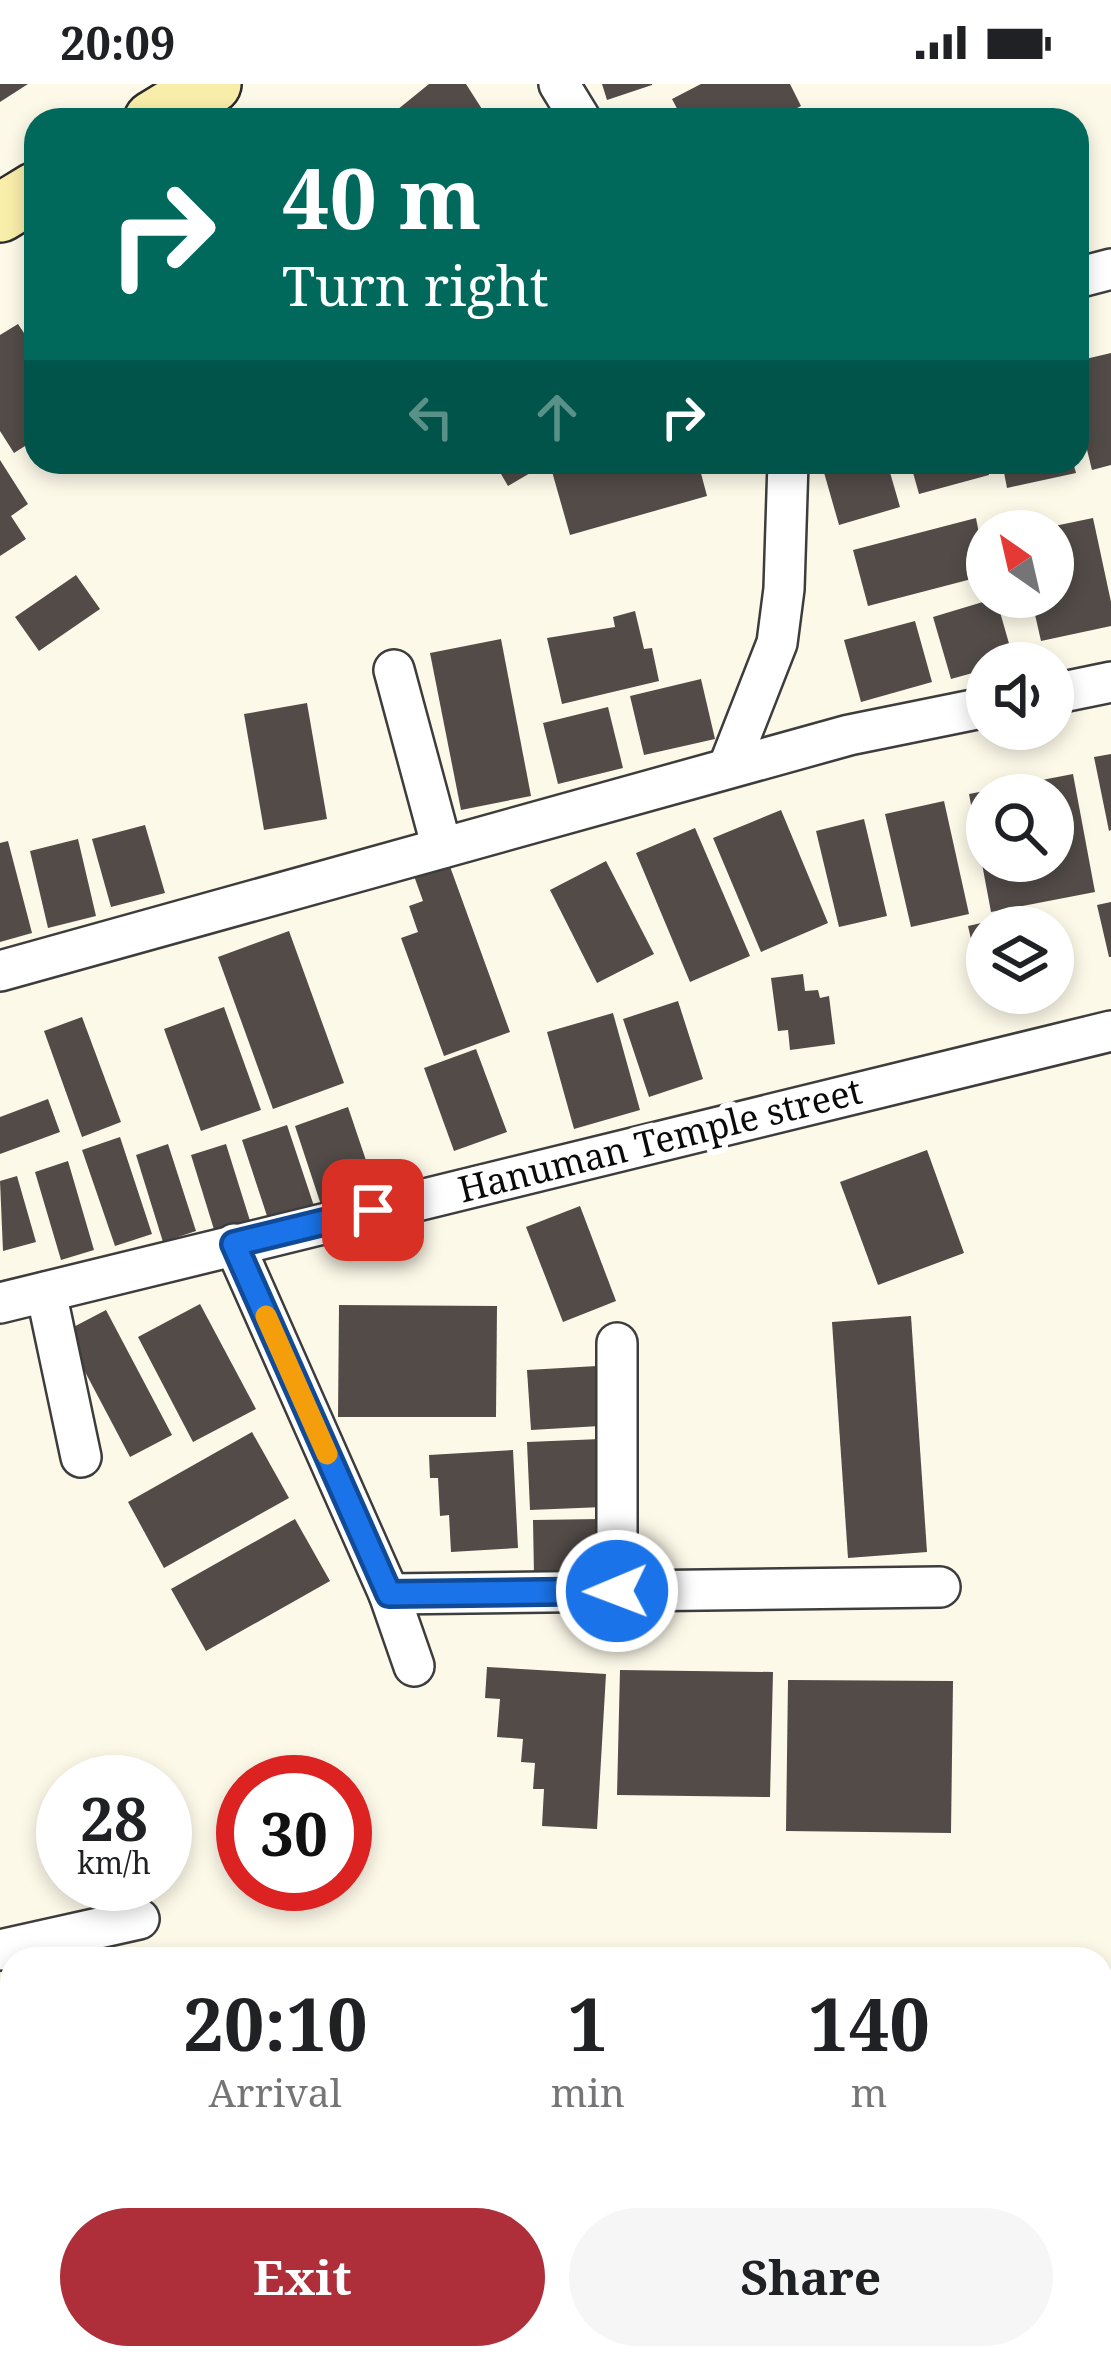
<!DOCTYPE html>
<html lang="en">
<head>
<meta charset="utf-8">
<style>
	:root { --surface:#fff; --page:#f6f6f6; --text:#202124; --muted:#757577; --accent:#ae2e39 }
	body { margin:0; font-family:"Noto Serif",serif; background:var(--page); color:var(--text); height:100vh; display:flex; flex-direction:column; font-size:45px; white-space:nowrap }
	* { box-sizing:border-box; margin:0 }
	p { font-size:39px; color:var(--muted) }
	.icon { flex:none; width:66px; height:66px; fill:none; stroke:currentColor; stroke-width:2; stroke-linecap:round; stroke-linejoin:round }
	.map { position:relative; flex:1; overflow:hidden }
	.drawer { position:absolute; left:0px; top:1863px; width:1113px; height:423px; display:flex; flex-direction:column; background:var(--surface); border-radius:36px 36px 0 0; box-shadow:0 6px 18px #0003 }
	.drawer>* { flex:none }
	.top-card { position:absolute; left:24px; top:24px; width:1065px; height:366px; border-radius:36px; box-shadow:0 6px 18px #0003; background:#00695c; color:#fff; overflow:hidden }
	.needle { width:78px; rotate:326deg }
	.fabs { position:absolute; left:966px; top:426px; display:grid; gap:24px }
	.fabs a { display:grid; place-items:center; width:108px; height:108px; border-radius:50%; background:var(--surface); box-shadow:0 6px 18px #0003; font-size:60px }
	.speed { position:absolute; left:36px; top:1671px; display:flex; gap:24px; font-size:60px; font-weight:700; text-align:center }
	.speed>* { display:grid; place-content:center; width:156px; height:156px; border-radius:50%; background:var(--surface); box-shadow:0 6px 18px #0003; line-height:1 }
	.speed small { font-size:30px; font-weight:400 }
	.speed .limit { border:18px solid #d22; background:#fff; color:#111 }
	.pin { position:absolute; display:grid; place-items:center; width:102px; height:102px; color:#fff; margin:-51px; border-radius:24px; box-shadow:0 6px 18px #0006 }
	.me { position:absolute; width:132px; margin:-66px; rotate:269deg; stroke-linejoin:round; filter:drop-shadow(0 0 9px #0008) }
	.turn { display:flex; align-items:center; gap:42px; height:252px; padding:0 60px; font-size:54px }
	.turn .icon { width:156px; height:156px; stroke-width:2.5 }
	.turn b { display:block; font-size:84px; line-height:102px }
	.lanes { display:flex; align-items:center; height:114px; padding:0 60px; background:#0003; justify-content:center; gap:60px; direction:ltr }
	.lanes .off { opacity:.35 }
	.eta { display:flex; justify-content:space-evenly; align-items:center; height:204px; text-align:center }
	.eta b { font-size:72px; font-weight:700; line-height:84px }
	.primary-button { display:flex; gap:24px; margin-top:auto; padding:24px 60px }
	.primary-button a { flex:1; height:138px; border-radius:72px; background:var(--accent); color:#fff; font-size:48px; font-weight:700; line-height:138px; text-align:center }
	.primary-button a+a { background:var(--page); color:var(--text) }
	.status { display:flex; justify-content:space-between; align-items:center; height:84px; padding:0 60px; background:var(--surface); direction:ltr }
	.status svg { height:33px; fill:currentColor }
	.map>svg:first-child { display:block }
	.building { fill:#524b48; fill-rule:evenodd }
	.lines { fill:none; stroke-linecap:round; stroke-linejoin:round }
	.street-casing { stroke:#3d3d3d; stroke-width:44 }
	.secondary-casing { stroke:#2c2c2c; stroke-width:62 }
	.path { stroke:#2c2c2c; stroke-width:6; stroke-dasharray:12 6; stroke-linecap:butt }
	.street { stroke:#fff; stroke-width:39 }
	.secondary { stroke:#f8eda9; stroke-width:57 }
	.route-casing { stroke:#114b97; stroke-width:30 }
	.route { stroke:#1a73e8; stroke-width:21 }
	.slow { stroke:#f59e0b; stroke-width:21 }
	.labels { text-anchor:middle; stroke-width:12; stroke-linejoin:round; paint-order:stroke }
	.street-label { font-size:36px; fill:#0a0a0a; stroke:#fff }
</style>
</head>
<body>
<div class="status"><b>20:09</b><svg viewBox="0 0 49 12"><path d="M0 12V9h3v3zM5 12V6h3v6zM10 12V3h3v9zM15 12V0h3v12zM26 1h20v11H26zM47 4h2v5h-2z"/></svg></div>
<div class="map">
<svg width="1111" height="2285" viewBox="0 0 1111 2285">
	<rect width="100%" height="100%" fill="#fdf9e9"/>
	<g class="building">
		<polygon points="0,0 28,0 0,18"/>
		<polygon points="429,0 466,0 489,36 394,36 401,31 397,26"/>
		<polygon points="602,0 652,0 652,1 607,16"/>
		<polygon points="701,0 790,0 801,22 774,36 683,36 672,15"/>
		<polygon points="309,25 316,36 291,36"/>
		<polygon points="18,240 36,267 36,355 14,369 0,347 0,251"/>
		<polygon points="1111,269 1111,381 1092,386 1077,325 1077,277"/>
		<polygon points="0,376 28,420 11,432 26,455 0,472"/>
		<polygon points="494,378 549,378 508,402"/>
		<polygon points="571,378 698,378 707,412 570,451 551,384"/>
		<polygon points="821,378 887,378 900,423 839,441"/>
		<polygon points="910,378 986,378 989,391 919,410"/>
		<polygon points="1002,378 1073,378 1076,389 1007,404"/>
		<polygon points="976,434 987,491 868,522 853,466"/>
		<polygon points="1093,434 1111,518 1111,542 1041,557 1031,513 1053,513 1053,447 1040,445"/>
		<polygon points="76,491 100,525 39,567 15,533"/>
		<polygon points="996,514 1014,577 987,579 987,585 951,595 933,533"/>
		<polygon points="635,527 644,565 652,564 659,597 562,620 547,554 615,543 613,533"/>
		<polygon points="915,537 932,598 861,618 844,556"/>
		<polygon points="501,555 531,712 461,726 430,569"/>
		<polygon points="701,595 715,655 644,671 630,612"/>
		<polygon points="307,619 327,735 264,746 244,630"/>
		<polygon points="608,623 623,684 558,700 543,639"/>
		<polygon points="1111,670 1111,746 1109,747 1094,673"/>
		<path d="M 1073,690 L 1095,808 L 991,828 L 969,710 ZM 987,711 L 1053,711 L 1053,777 L 987,777 Z"/>
		<polygon points="944,717 969,830 911,843 885,730"/>
		<polygon points="781,726 828,839 761,868 713,754"/>
		<polygon points="864,735 887,832 839,843 816,747"/>
		<polygon points="145,741 165,809 111,823 92,755"/>
		<polygon points="695,744 750,872 690,898 636,769"/>
		<polygon points="78,755 96,832 48,844 30,767"/>
		<polygon points="8,757 32,849 0,858 0,759"/>
		<polygon points="448,777 510,948 444,972 401,854 418,848 409,822 423,817 413,789"/>
		<polygon points="606,777 654,870 597,899 550,806"/>
		<polygon points="1111,818 1111,873 1109,873 1097,821"/>
		<polygon points="1030,828 1034,843 987,843 987,909 1004,911 985,916 968,842"/>
		<polygon points="289,847 344,999 273,1025 218,873"/>
		<polygon points="803,890 805,907 818,906 820,914 829,912 835,960 790,966 788,946 778,947 771,894"/>
		<polygon points="678,917 703,995 649,1013 623,935"/>
		<polygon points="224,923 261,1026 201,1047 164,945"/>
		<polygon points="613,929 640,1026 574,1045 547,948"/>
		<polygon points="82,933 121,1038 82,1053 44,947"/>
		<polygon points="476,965 507,1048 454,1067 424,984"/>
		<polygon points="48,1015 60,1048 0,1070 0,1033"/>
		<polygon points="348,1023 377,1109 323,1127 295,1042"/>
		<polygon points="287,1041 314,1122 269,1138 242,1056"/>
		<polygon points="120,1053 152,1150 115,1162 82,1066"/>
		<polygon points="168,1060 196,1147 163,1158 136,1071"/>
		<polygon points="226,1060 251,1140 216,1152 191,1071"/>
		<polygon points="927,1066 964,1169 878,1201 840,1098"/>
		<polygon points="68,1077 94,1166 61,1176 35,1088"/>
		<polygon points="17,1092 36,1158 3,1167 0,1097"/>
		<polygon points="580,1122 616,1217 563,1238 526,1143"/>
		<polygon points="200,1220 256,1325 193,1358 138,1253"/>
		<polygon points="339,1221 497,1222 496,1333 338,1333"/>
		<polygon points="106,1226 172,1351 130,1373 64,1248"/>
		<polygon points="911,1232 927,1468 848,1474 832,1238"/>
		<polygon points="597,1282 600,1342 531,1346 527,1286"/>
		<polygon points="252,1348 289,1414 164,1484 128,1418"/>
		<polygon points="601,1355 603,1423 530,1426 527,1358"/>
		<polygon points="513,1366 518,1464 451,1468 449,1431 440,1432 438,1394 430,1394 429,1371"/>
		<polygon points="295,1435 330,1497 206,1567 171,1505"/>
		<polygon points="601,1435 602,1490 534,1491 533,1436"/>
		<polygon points="487,1583 606,1590 597,1745 542,1742 544,1705 533,1705 535,1679 521,1678 523,1655 497,1653 500,1615 485,1614"/>
		<polygon points="620,1586 773,1588 770,1713 617,1711"/>
		<polygon points="788,1596 953,1597 951,1749 786,1747"/>
	</g>
	<g class="lines">
		<defs>
			<g id="street">
				<polyline points="559,0 581,36"/>
				<polyline points="1077,194 1111,185"/>
				<polyline points="394,586 442,764"/>
				<polyline points="1053,610 1111,598"/>
				<polyline points="728,684 777,559 784,505 788,378"/>
				<polyline points="0,887 849,651 987,623"/>
				<polyline points="234,1160 389,1510 940,1503"/>
				<polyline points="46,1208 81,1373"/>
				<polyline points="0,1219 1111,947"/>
				<polyline points="617,1259 617,1507"/>
				<polyline points="389,1510 414,1582"/>
				<polyline points="0,1866 139,1835"/>
				<polyline points="0,2109 12,2107"/>
				<polyline points="0,2247 12,2244"/>
			</g>
			<g id="secondary">
				<polyline points="153,36 212,0"/>
				<polyline points="0,129 36,107"/>
			</g>
		</defs>
		<use href="#street" class="street-casing"/>
		<use href="#secondary" class="secondary-casing"/>
		<g class="path">
			<polyline points="1101,2116 1111,2113"/>
			<polyline points="554,2285 589,2274"/>
		</g>
		<use href="#street" class="street"/>
		<use href="#secondary" class="secondary"/>
	</g>
	<g class="lines">
		<defs>
			<polyline id="route" points="373,1126 234,1160 389,1510 617,1507"/>
		</defs>
		<use href="#route" class="route-casing"/>
		<use href="#route" class="route"/>
		<polyline class="slow" points="266,1232 327,1370"/>
	</g>
	<g class="labels">
		<g class="street-label">
			<text transform="translate(660 1056) rotate(-14)" y="13">Hanuman Temple street</text>
		</g>
	</g>
</svg>
<div class="fabs">
<a><svg class="needle" viewBox="-14 -14 28 28"><path d="M0-13l5 13h-10z" fill="#e53935"/><path d="M0 13l5-13h-10z" fill="#757577"/></svg></a>
<a><svg class="icon" aria-label="sound" viewBox="0 0 24 24"><path d="M4 9h4l5-4v14l-5-4H4zM17 9q2 3 0 6"/></svg></a>
<a><svg class="icon" aria-label="search" viewBox="0 0 24 24"><circle cx="10" cy="10" r="6"/><path d="M15 15l6 6"/></svg></a>
<a><svg class="icon" aria-label="layers" viewBox="0 0 24 24"><path d="M12 4l9 5-9 5-9-5zM3 14l9 5 9-5"/></svg></a>
</div>
<div class="speed"><div>28<small>km/h</small></div><div class="limit">30</div></div>
<div class="pin" style="left:373px;top:1126px;background:#d93025"><svg class="icon" aria-label="arrive" viewBox="0 0 24 24"><path d="M6 21V4h12l-3 4 3 4H6"/></svg></div>
<svg class="me" style="left:617px;top:1507px" viewBox="-20 -20 40 40"><circle r="17" fill="#1a73e8" stroke="#fff" stroke-width="3"/><path d="M0-11L8 9 0 5-8 9z" fill="#fff"/></svg>
<div class="top-card">
<div class="turn"><svg class="icon" aria-label="right" viewBox="0 0 24 24"><path d="M7 20v-9h11M14 6l5 5-5 5"/></svg><div><b>40 m</b>Turn right</div></div>
<div class="lanes"><svg class="icon off" aria-label="left" viewBox="0 0 24 24"><path d="M17 20v-9H6M10 6l-5 5 5 5"/></svg><svg class="icon off" aria-label="ahead" viewBox="0 0 24 24"><path d="M12 20V5M6 11l6-6 6 6"/></svg><svg class="icon" aria-label="right" viewBox="0 0 24 24"><path d="M7 20v-9h11M14 6l5 5-5 5"/></svg></div>
</div>
<section class="drawer">
<div class="eta">
<div><b>20:10</b><p>Arrival</p></div>
<div><b>1</b><p>min</p></div>
<div><b>140</b><p>m</p></div>
</div>
<div class="primary-button"><a>Exit</a><a>Share</a></div>
</section>
</div>
</body>
</html>
